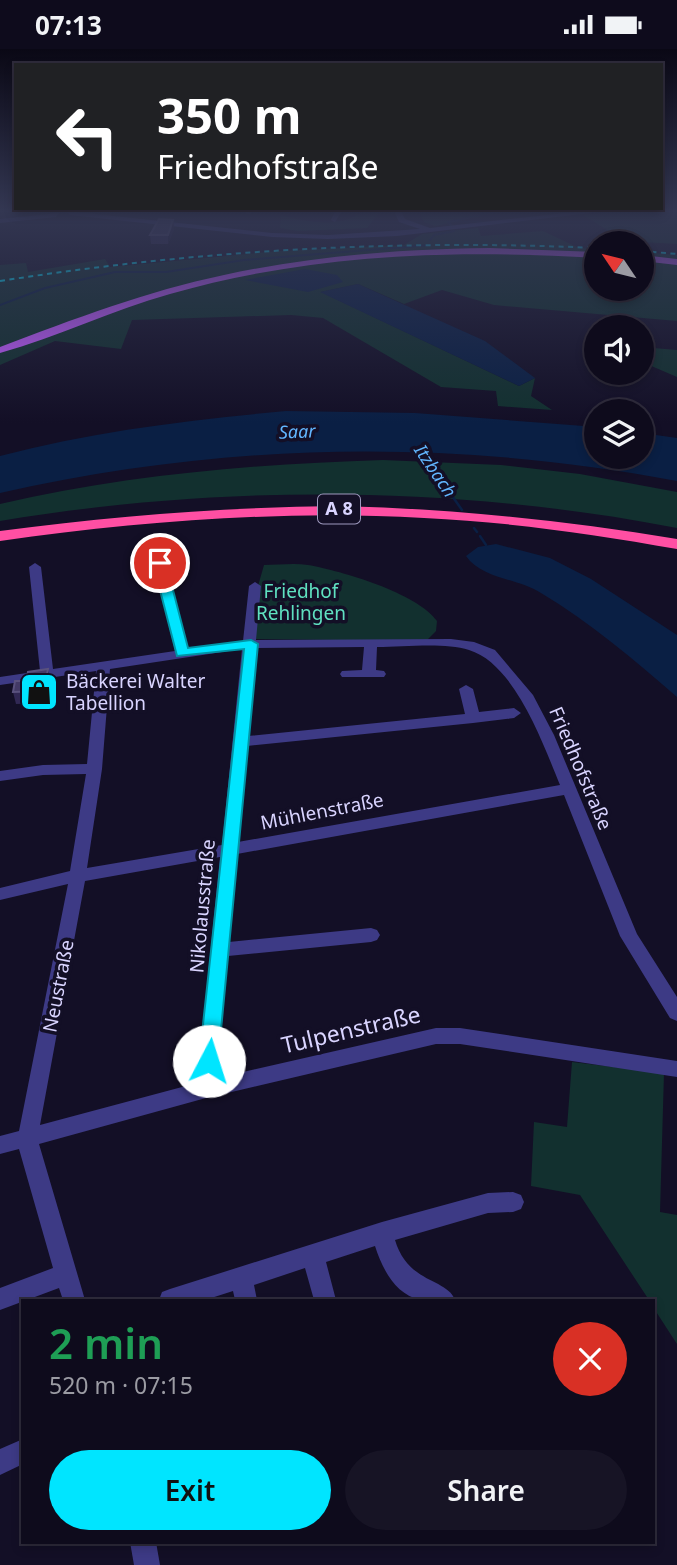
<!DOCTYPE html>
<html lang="en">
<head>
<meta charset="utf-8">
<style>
	:root { --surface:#0e0b1c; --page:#171425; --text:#f1f3f6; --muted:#9b9ba3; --line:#2e2b3b; --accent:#00e5ff }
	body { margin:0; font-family:"Noto Sans",sans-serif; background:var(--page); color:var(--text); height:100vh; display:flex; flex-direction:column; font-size:26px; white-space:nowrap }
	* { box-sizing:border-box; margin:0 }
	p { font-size:23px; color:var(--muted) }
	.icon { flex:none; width:38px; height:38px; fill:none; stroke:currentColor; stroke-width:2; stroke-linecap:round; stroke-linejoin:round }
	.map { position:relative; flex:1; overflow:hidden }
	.drawer { position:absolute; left:21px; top:1250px; width:634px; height:245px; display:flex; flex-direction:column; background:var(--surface); border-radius:0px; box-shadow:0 4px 10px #0003,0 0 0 2px var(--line) }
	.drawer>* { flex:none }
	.guide { position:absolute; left:14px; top:14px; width:649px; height:147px; border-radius:0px; box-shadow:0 4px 10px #0003,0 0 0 2px var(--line); background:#202124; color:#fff; overflow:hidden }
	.needle { width:46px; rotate:305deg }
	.buttons { position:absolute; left:584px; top:182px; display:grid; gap:14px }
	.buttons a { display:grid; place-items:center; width:70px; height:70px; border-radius:50%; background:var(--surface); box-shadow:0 4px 10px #0003,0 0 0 2px var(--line); font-size:35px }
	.pin { position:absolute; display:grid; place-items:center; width:60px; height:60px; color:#fff; margin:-30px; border:4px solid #fff; border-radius:50%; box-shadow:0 2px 7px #0007 }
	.me { position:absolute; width:77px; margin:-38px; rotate:5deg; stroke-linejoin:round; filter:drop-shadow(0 0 5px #0008) }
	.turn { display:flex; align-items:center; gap:24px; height:147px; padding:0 28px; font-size:32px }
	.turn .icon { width:91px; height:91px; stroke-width:2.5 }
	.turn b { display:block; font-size:49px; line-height:60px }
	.round { display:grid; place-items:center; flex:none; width:74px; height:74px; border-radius:37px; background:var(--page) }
	.summary { display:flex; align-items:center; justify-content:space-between; height:119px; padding:0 28px }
	h1 { font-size:42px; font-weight:600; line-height:52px; color:#1e9e55 }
	.cta { display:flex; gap:14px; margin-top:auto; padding:14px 28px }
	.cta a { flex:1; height:80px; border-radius:42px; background:var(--accent); color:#111; font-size:28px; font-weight:600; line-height:80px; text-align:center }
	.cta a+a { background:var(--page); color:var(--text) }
	.status { display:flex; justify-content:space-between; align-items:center; height:49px; padding:0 35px; background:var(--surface); direction:ltr }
	.status svg { height:19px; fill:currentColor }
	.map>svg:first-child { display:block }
	.green { fill:#12302f }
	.water { fill:#0a1f44 }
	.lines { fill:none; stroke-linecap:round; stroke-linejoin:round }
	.stream-far1 { stroke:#0a1f44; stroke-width:2 }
	.stream { stroke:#0a1f44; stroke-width:2.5 }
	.minor { fill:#3d3a85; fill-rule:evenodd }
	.major { fill:#c25bff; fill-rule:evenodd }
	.highway { fill:#ff4fa3; fill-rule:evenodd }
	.rail { stroke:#00e5ff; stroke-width:2; stroke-dasharray:5 4.5; stroke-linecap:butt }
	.wall { fill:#312854 }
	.shaded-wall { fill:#1d163a }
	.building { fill:#433a66; stroke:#5a527e; stroke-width:2 }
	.route { fill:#00e5ff; stroke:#0095a6; stroke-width:2 }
	.labels { text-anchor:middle; stroke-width:7; stroke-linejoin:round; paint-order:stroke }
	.far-water-label { font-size:18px; font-style:italic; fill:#62b6ff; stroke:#130f26 }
	.shield { fill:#130f26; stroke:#9e99be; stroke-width:2 }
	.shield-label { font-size:18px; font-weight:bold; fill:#d9d4ff }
	.park-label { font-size:19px; fill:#5fe0c0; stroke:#130f26 }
	.poi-label { font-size:19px; fill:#d9d4ff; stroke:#130f26; text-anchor:start }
	.street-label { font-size:19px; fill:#d9d4ff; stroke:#130f26 }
	.near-street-label { font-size:23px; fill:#d9d4ff; stroke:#130f26 }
</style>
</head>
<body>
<div class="status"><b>07:13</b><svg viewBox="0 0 49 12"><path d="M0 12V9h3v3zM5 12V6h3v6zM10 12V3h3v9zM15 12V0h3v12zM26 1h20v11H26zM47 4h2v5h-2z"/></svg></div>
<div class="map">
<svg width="677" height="1516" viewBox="0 0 677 1516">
	<rect width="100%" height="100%" fill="#130f26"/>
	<g class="green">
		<path d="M 363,162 L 379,164 L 367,179 L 298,182 L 280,179 L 281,166 C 307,173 341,180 363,162 Z"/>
		<polygon points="422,162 504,162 435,177 424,173 421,167"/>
		<polygon points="621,162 677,162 677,195 625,192 583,166"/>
		<polygon points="478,179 481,187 543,182 579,199 597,200 597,240 642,240 642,203 677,206 677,272 494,256 442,241 404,255 358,235 321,243 519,337 535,329 531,347 552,361 498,357 496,342 441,338 323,269 291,266 132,271 121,300 55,292 0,316 0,216 26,214 28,223 105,210 110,218 279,202 404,196 422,185"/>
		<polygon points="642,298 677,301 677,328 642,313"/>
		<path d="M 383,411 L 501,416 L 580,425 L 677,443 L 677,479 C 456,436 222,435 0,472 L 0,455 C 126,426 254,415 383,411 Z"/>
		<path d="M 264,516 C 278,516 294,514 308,516 C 342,522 417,544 437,572 L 436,582 L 426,592 L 255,590 L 258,537 Z"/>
		<polygon points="572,1013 664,1024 660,1163 677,1166 677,1295 653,1258 653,1251 649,1251 580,1146 531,1137 534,1073 567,1078"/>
	</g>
	<g class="water">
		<polygon points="305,220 337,226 343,233 308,243 245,231"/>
		<polygon points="358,235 485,292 535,329 519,337 320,243"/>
		<path d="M 286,362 L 415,364 L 597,378 L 597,408 L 642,408 L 642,384 L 677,389 L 677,432 C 449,389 226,393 0,444 L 0,407 C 94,382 190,371 286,362 Z"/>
		<path d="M 496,495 L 550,509 L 591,530 L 677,586 L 677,648 C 633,610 590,573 541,544 C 517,529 482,530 466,507 L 478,498 Z"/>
	</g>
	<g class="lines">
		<g class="stream-far1">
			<polyline points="451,176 448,173 498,162"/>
			<polyline points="430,191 434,186 454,182"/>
			<polyline points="0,256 45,239 115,223 166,223 244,211 430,196"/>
		</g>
		<g class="stream">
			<polyline points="419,400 462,461"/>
			<polyline points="474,479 477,483"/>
			<polyline points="480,487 486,496"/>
		</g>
		<g class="minor">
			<polygon points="67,162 272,184 328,186 420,180 399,173 394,162 401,162 405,170 430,179 583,162 607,162 397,187 328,190 272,188 70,166"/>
			<polygon points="241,162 252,162 253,163 249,165"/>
			<polygon points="335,162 342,162 335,173 331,171"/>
			<polygon points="59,164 56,168 0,174 0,170"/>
			<path d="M 154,487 L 160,491 L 188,600 L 243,592 L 249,537 L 255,533 L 261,537 L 256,591 L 451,590 L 474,593 L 495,601 L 533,646 L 554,686 L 637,885 L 677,948 L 677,972 L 670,969 L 620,887 L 564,746 L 237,805 L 229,893 L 371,879 L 377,881 L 380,886 L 377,891 L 371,893 L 228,907 L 217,1029 L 436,979 L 460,979 L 677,1012 L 677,1028 L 460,995 L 436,995 L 206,1049 L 39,1095 L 85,1251 L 63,1251 L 59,1239 L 0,1261 L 0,1239 L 53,1219 L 19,1100 L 0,1105 L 0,1087 L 19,1082 L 68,835 L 0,851 L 0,839 L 70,822 L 86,725 L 43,726 L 0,732 L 0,722 L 43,716 L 87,715 L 96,622 L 0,636 L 0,628 L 40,622 L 29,518 L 35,514 L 41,518 L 53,620 L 175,602 L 148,491 ZM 364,598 L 362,621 L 342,622 L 340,625 L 342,628 L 384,628 L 386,625 L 384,622 L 376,621 L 377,598 C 404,598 444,593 469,601 C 515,615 543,695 560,736 L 238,793 L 247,697 L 473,674 L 514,669 L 521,664 L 514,659 L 479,663 L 473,640 L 466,636 L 459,640 L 465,665 L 248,687 L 256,599 ZM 242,600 L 222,796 L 87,819 L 102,720 L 110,620 ZM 220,808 L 197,1034 L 40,1076 L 85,832 Z"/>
			<path d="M 513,1143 L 521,1146 L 524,1153 L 521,1160 L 513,1163 L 488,1164 L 395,1191 C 408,1235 447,1229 455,1251 C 445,1251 431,1253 421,1251 C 395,1246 382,1219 375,1197 L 326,1213 L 336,1251 L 314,1251 L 305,1219 L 254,1236 L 257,1251 L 235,1251 L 233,1242 L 205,1251 L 159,1251 L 162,1243 L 170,1240 L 382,1173 L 488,1144 Z"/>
			<polygon points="23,1390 23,1415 0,1426 0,1400"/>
			<polygon points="130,1493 156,1493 160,1516 134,1516"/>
		</g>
		<g class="major">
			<path d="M 490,199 L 597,203 L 597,209 C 453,200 310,205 170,245 C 112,261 58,288 0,304 L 0,298 C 74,270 147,242 224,226 C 312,207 400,200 490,199 Z"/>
			<polygon points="642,206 677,210 677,216 642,212"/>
		</g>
		<path class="highway" d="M 339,457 C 453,460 564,471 677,490 L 677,500 C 593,485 509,473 424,469 C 282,461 141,472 0,492 L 0,482 C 113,467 225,458 339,457 Z"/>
		<g class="rail">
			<polyline points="642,202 677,205"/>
			<path d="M 0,232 C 199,201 396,190 597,199"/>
		</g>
	</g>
	<g class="wall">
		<polygon points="173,171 174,180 168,195 151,195 150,186"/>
		<polygon points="48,620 50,632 47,654 16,655 13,643 26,632"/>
	</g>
	<g class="shaded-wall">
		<polygon points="173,171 174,180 168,195 168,186"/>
		<polygon points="48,620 50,632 47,654 44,642"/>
	</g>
	<g class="building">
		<polygon points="159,170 173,171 168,186 150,186"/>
		<polygon points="48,620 44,642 13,643 15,632 26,632 28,623"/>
	</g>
	<linearGradient id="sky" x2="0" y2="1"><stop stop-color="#0a0815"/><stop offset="0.43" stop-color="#333752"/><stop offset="1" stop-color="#333752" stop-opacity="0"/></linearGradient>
	<rect width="677" height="374" fill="url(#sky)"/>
	<polygon class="route" points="160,510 166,514 188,599 251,591 258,595 218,1012 216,1018 209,1020 202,1018 199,1012 244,600 177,607 153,514"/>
	<defs>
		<symbol id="shop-square" viewBox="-11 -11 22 22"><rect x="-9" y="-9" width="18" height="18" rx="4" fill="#00e5ff" stroke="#130f26"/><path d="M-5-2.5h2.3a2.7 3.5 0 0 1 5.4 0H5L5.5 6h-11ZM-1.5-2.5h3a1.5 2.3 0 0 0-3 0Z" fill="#111"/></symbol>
	</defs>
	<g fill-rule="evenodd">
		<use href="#shop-square" x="17" y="621" width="44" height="44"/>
	</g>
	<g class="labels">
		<g class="far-water-label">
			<text transform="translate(297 383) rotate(-2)" y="6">Saar</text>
			<text transform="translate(435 422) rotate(56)" y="6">Itzbach</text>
		</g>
		<rect class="shield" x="318" y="445.5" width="42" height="29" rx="5"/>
		<g class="shield-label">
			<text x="339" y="466">A 8</text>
		</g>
		<g class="park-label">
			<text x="301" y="549">Friedhof<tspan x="301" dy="22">Rehlingen</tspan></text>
		</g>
		<g class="poi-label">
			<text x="66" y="639">Bäckerei Walter<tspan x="66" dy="22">Tabellion</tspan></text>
		</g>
		<g class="street-label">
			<text transform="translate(581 719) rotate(67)" y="7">Friedhofstraße</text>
			<text transform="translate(322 762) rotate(-11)" y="7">Mühlenstraße</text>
			<text transform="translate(202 857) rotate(-85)" y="7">Nikolausstraße</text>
			<text transform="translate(58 937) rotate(-79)" y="7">Neustraße</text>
		</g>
		<g class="near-street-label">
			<text transform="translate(351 981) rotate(-13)" y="8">Tulpenstraße</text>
		</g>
	</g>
</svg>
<div class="buttons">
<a><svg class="needle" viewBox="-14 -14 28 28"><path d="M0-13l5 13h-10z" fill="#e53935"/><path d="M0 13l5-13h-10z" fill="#9b9ba3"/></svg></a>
<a><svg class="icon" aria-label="sound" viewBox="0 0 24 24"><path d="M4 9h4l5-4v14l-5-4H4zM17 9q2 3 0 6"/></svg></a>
<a><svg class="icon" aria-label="layers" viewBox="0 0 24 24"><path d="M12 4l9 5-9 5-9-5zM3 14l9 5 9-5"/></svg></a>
</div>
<div class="pin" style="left:160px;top:514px;background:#d93025"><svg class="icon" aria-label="arrive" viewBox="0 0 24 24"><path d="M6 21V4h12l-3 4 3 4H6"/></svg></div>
<svg class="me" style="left:209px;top:1012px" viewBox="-20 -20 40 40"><circle r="19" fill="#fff"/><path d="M0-13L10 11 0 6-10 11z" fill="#00e5ff"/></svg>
<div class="guide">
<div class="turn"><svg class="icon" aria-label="left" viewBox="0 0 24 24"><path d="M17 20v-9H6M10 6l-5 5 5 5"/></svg><div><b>350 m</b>Friedhofstraße</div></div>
</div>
<section class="drawer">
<div class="summary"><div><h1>2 min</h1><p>520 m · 07:15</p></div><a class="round" style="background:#d93025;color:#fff"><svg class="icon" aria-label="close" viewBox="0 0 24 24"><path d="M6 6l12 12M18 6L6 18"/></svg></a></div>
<div class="cta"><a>Exit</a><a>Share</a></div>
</section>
</div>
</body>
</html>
